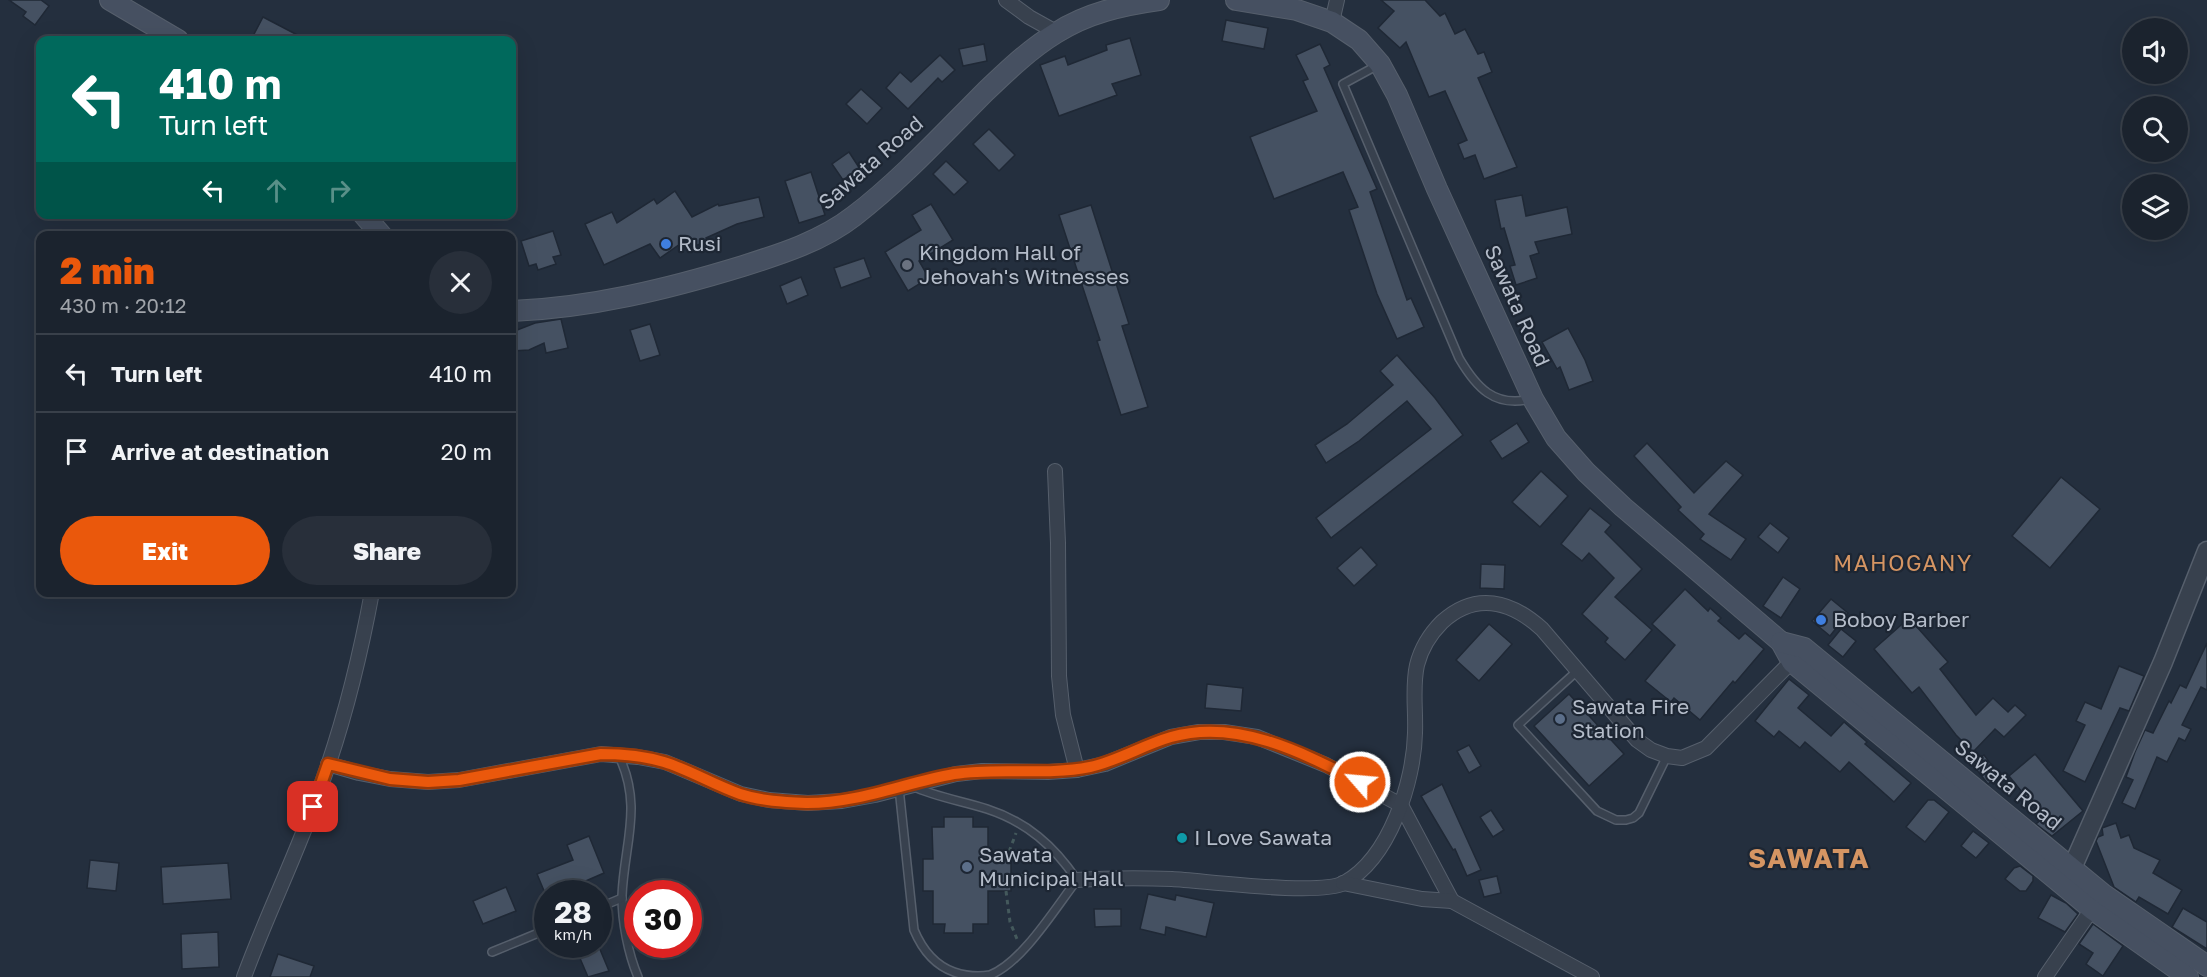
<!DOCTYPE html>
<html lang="en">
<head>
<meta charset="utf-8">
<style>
	:root { --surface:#1b232e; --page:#282f3a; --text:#f1f3f6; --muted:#a0a4aa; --line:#39404a; --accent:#ea580c }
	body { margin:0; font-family:"Golos Text",sans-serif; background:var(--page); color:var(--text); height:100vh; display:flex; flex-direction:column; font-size:22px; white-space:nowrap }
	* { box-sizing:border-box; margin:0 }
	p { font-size:20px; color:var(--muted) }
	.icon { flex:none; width:33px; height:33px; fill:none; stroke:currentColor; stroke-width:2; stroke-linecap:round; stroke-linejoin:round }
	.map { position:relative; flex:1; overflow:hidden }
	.details { position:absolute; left:36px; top:231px; width:480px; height:366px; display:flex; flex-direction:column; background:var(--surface); border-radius:12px; box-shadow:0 6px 24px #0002,0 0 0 2px var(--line) }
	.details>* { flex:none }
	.guide { position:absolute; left:36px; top:36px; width:480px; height:183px; border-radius:12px; box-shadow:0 6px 24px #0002,0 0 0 2px var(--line); background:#00695c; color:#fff; overflow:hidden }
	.fabs { position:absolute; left:2122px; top:18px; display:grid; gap:12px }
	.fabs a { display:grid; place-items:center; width:66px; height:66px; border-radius:50%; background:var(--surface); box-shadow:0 6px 24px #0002,0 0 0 2px var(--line); font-size:30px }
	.speed { position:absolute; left:534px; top:880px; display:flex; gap:12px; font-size:30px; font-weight:700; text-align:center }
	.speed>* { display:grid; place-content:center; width:78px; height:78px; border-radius:50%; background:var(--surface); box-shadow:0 6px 24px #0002,0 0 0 2px var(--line); line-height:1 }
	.speed small { font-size:15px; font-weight:400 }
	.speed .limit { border:9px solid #d22; background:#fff; color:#111 }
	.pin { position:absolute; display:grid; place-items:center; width:51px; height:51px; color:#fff; margin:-26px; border-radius:12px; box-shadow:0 3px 9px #0006 }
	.me { position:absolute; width:66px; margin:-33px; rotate:297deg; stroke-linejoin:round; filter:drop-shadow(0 0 4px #0008) }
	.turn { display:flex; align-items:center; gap:21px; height:126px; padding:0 24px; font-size:27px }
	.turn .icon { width:78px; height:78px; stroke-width:2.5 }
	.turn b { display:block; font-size:42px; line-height:51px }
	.lanes { display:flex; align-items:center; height:57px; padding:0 24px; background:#0003; justify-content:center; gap:30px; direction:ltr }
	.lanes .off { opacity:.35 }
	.round { display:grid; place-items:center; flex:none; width:63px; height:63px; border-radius:32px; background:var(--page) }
	.summary { display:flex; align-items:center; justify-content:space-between; height:102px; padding:0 24px }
	h1 { font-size:36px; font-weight:800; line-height:45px; color:var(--accent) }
	.primary-button { display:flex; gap:12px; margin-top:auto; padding:12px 24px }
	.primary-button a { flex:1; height:69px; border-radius:36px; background:var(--accent); color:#fff; font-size:24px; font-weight:800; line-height:69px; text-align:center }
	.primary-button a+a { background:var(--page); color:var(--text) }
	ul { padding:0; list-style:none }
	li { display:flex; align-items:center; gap:18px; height:78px; padding:0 24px; border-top:2px solid var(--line) }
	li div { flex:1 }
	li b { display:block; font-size:22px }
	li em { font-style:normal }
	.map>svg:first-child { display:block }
	.building { fill:#455162; stroke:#1f2835; stroke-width:1.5 }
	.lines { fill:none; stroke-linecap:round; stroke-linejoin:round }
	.service-casing { stroke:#565f6c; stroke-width:10 }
	.minor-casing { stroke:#565f6c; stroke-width:16 }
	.tertiary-casing { stroke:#565f6c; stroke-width:21 }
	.secondary-casing { stroke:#565f6c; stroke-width:22 }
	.path { stroke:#44595c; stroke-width:3; stroke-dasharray:4.5 4.5; stroke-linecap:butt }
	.service { stroke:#38414e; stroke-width:7 }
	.minor { stroke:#38414e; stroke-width:14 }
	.tertiary { stroke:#38414e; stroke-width:18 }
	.secondary { stroke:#465061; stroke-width:20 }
	.route-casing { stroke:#983908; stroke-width:15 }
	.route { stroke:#ea580c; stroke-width:10 }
	.shop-dot { fill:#3f7fe0; stroke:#1d2633; stroke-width:2 }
	.worship-dot { fill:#6b7280; stroke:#1d2633; stroke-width:2 }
	.service-dot { fill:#5c6f8a; stroke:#1d2633; stroke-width:2 }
	.culture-dot { fill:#0f9aa8; stroke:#1d2633; stroke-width:2 }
	.labels { text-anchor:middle; stroke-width:4.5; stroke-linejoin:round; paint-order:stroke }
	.street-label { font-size:21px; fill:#b4bcc9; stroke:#1d2633 }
	.poi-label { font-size:21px; fill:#b4bcc9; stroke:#1d2633; text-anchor:start }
	.neighbourhood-label { font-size:22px; letter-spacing:1.5px; fill:#d59563; stroke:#1d2633 }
	.district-label { font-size:27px; font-weight:bold; letter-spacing:1.5px; fill:#d59563; stroke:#1d2633 }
</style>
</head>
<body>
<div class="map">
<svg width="2207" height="977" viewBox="0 0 2207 977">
	<rect width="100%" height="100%" fill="#242f3e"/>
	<g class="building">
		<polygon points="9,0 41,0 49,6 35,25 23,16 26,12"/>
		<polygon points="1381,0 1425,0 1440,16 1445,13 1455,34 1465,29 1478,54 1484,52 1492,72 1478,78 1517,167 1484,179 1475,155 1464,159 1458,144 1467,140 1445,91 1429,97 1406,42 1400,48 1378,28 1394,11"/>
		<polygon points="263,17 307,40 251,40"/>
		<polygon points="1226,20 1268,28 1264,49 1222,41"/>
		<polygon points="1130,38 1141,75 1112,84 1117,95 1059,116 1040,65 1065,56 1068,65 1107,50 1106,45"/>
		<polygon points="984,44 987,61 963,66 959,49"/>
		<polygon points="1320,44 1330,65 1324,68 1377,189 1370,192 1407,300 1411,298 1424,327 1397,339 1377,294 1349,210 1358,207 1343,172 1274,199 1250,137 1317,111 1303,81 1308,79 1296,55"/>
		<polygon points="940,55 955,70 942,82 938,78 908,109 886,88 900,72 911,82"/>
		<polygon points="861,89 882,108 867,124 846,104"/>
		<polygon points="989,129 1015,155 999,171 973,144"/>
		<polygon points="849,152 860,169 843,180 832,164"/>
		<polygon points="946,161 968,182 954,195 933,174"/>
		<polygon points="811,172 825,215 799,223 785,181"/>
		<polygon points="675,191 692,217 718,204 719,206 759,197 764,217 737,224 706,238 707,241 693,247 689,238 660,258 650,244 604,265 585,224 612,212 617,223 654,199 657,204"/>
		<polygon points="1522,195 1526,216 1567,207 1572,234 1535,242 1539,253 1530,256 1537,278 1516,285 1510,266 1515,265 1504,228 1501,229 1495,200"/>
		<polygon points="931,204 953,240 919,261 929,278 908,291 885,252 921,230 912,215"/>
		<polygon points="1091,205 1129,324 1122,326 1148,407 1121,415 1097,341 1100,340 1059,215"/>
		<polygon points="553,231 561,255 553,257 556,264 538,270 536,264 529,266 521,241"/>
		<polygon points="864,258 871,277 841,288 834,268"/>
		<polygon points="801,277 808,295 787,304 780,286"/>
		<polygon points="561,319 568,348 546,353 544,343 529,350 512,351 512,332 535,323"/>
		<polygon points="650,324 660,355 640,361 630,330"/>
		<polygon points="1568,328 1585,360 1593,381 1569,390 1560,367 1557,369 1542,342"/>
		<polygon points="1397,355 1435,398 1463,435 1331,538 1316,518 1431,429 1407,401 1359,441 1326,463 1315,445 1347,424 1393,385 1380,371"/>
		<polygon points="1517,423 1529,442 1502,459 1490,441"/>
		<polygon points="1647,443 1694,493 1726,461 1743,475 1709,514 1746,539 1731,560 1700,539 1704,534 1678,510 1681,507 1634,456"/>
		<polygon points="1541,471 1568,496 1540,527 1512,502"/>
		<polygon points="2061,477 2100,509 2050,568 2012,536"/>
		<polygon points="1590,508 1611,525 1605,532 1642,569 1615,597 1652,630 1625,660 1605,642 1608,638 1582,614 1614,578 1589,553 1582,561 1561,544"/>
		<polygon points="1770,523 1789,538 1778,553 1758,537"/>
		<polygon points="1361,547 1377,565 1354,586 1337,568"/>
		<polygon points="1481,564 1505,565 1504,589 1480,588"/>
		<polygon points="1783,577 1800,589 1781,618 1763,606"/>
		<polygon points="1685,589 1708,611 1710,608 1721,618 1718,621 1739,639 1745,633 1764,649 1735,683 1733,681 1700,720 1674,698 1671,702 1645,681 1675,645 1652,624"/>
		<polygon points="1831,599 1848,613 1830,636 1812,621"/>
		<polygon points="1909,618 1948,662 1940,669 1976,715 1993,698 2008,712 2015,705 2026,715 2004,737 1995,729 1973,752 1956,735 1919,687 1912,693 1874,649"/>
		<polygon points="1489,624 1512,644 1479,681 1456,660"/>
		<polygon points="1841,629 1856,641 1843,657 1828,645"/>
		<polygon points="2207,643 2207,690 2201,687 2182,725 2191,729 2185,741 2179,738 2167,762 2157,757 2135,809 2122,803 2133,780 2126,777 2135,752 2145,730 2153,733 2169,701 2171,703 2180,685 2186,688"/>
		<polygon points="2119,666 2144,676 2129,711 2120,708 2085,782 2063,771 2085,725 2076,721 2085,702 2101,709"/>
		<polygon points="1789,679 1809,695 1798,708 1831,736 1844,722 1867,742 1865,744 1911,783 1894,802 1849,762 1840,772 1805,742 1800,748 1779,731 1774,737 1755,721"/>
		<polygon points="1207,684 1243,688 1241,711 1205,708"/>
		<polygon points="1569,694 1624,754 1589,786 1534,726"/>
		<polygon points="1469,745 1481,766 1469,773 1457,751"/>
		<polygon points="2035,754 2083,811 2052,836 2036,824 2043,818 2009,776"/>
		<polygon points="1984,755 1999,775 1988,784 1972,764"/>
		<polygon points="1442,784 1481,870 1467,876 1455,849 1453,850 1421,796"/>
		<polygon points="1928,800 1934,800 1949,812 1925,842 1906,827"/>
		<polygon points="1491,810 1504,830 1493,837 1480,817"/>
		<polygon points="944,817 973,817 973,827 988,827 988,860 1011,860 1011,891 988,891 988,924 973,924 973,933 944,933 945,924 933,924 933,891 923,891 923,859 933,859 932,827 944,827"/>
		<polygon points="2116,823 2121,838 2129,835 2134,848 2160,860 2153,873 2182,890 2168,914 2139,897 2136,902 2114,887 2096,841 2098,837 2103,835 2102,828"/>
		<polygon points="1973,831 1989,843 1976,858 1961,846"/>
		<polygon points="589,836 604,873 556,894 548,894 547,898 537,874 573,860 567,845"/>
		<polygon points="90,860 119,863 116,891 87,888"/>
		<polygon points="228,863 231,899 163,904 161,867"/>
		<polygon points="2020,866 2033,876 2033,881 2026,891 2020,891 2005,879 2014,868"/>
		<polygon points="1497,876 1501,893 1484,897 1479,880"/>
		<polygon points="506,887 516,911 483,924 473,901"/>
		<polygon points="1148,894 1175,900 1176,895 1214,903 1206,937 1166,927 1165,935 1140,929"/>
		<polygon points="2051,895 2066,903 2078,914 2065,932 2038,918"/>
		<polygon points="2183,908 2207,922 2207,949 2172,927"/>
		<polygon points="1094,909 1121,909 1121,926 1095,927"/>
		<polygon points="2093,924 2123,946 2103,976 2086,964 2093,953 2079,944"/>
		<polygon points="218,932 219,967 182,969 181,934"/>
		<polygon points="599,947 609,971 588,977 579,956"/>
		<polygon points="278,954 314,966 310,977 270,977"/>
	</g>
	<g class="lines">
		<defs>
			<g id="service">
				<path d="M 1378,65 L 1343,84 L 1459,358 C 1476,387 1494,408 1531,399"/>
				<polyline points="1577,671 1518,725 1597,811 1616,820 1626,820 1633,818 1639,813 1667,756"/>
				<path d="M 619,756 C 643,807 624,844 622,896 C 622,922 628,953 638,977"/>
				<path d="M 899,788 L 914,930 C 922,949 934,965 954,972 C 966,976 979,977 990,975 C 1022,963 1056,907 1077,880 C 1054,846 1027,822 987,809 C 962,801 936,797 912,786"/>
				<polyline points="598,908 622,898"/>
				<polyline points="492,952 548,929"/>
			</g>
			<g id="minor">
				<polyline points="1006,0 1029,17 1056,32"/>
				<polyline points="1332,22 1337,0"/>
				<polyline points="1055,471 1058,543 1059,676 1063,715 1077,770"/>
				<polyline points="328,764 359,773 390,779 428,782 459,780 601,754 638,757 665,762 741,794 769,800 808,803 842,801 875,795 956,774 982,771 1048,772 1077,770 1105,764 1171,737 1199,732 1224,732 1257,737 1326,765 1401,805 1452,901"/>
				<path d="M 1077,880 C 1109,878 1141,878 1172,879 C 1207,881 1319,896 1344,883 C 1390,858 1414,781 1415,733 C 1416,710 1412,687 1417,665 C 1421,649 1430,634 1442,622 C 1476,591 1511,601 1542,629 L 1637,740 L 1651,750 L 1667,756 L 1682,758 L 1706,748 L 1796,657"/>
				<polyline points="1343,883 1422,899 1452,901 1592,977"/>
				<path d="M 244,977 C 267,914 297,854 319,791 C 342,729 360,657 372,592"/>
				<polyline points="2045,977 2092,909"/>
			</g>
			<polyline id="tertiary" points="2064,880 2072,868 2163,662 2207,551"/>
			<g id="secondary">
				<polyline points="110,0 178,40"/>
				<polyline points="1236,0 1297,10 1332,22 1359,40 1380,64 1397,95 1437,189 1533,399 1556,438 1586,472 1623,507 1781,642 1792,662 2092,909 2188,977"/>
				<polyline points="363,214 382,236"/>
				<path d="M 512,311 C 590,308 668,289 743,266 C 781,254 822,241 854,216 C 901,180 944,133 986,91 C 1008,70 1030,49 1056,33 C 1087,13 1123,5 1159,0"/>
				<polyline points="1781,642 1804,648 2103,894 2207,966"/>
			</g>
		</defs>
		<use href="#service" class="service-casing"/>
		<use href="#minor" class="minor-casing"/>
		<use href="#tertiary" class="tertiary-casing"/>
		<use href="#secondary" class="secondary-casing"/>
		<g class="path">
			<polyline points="1006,860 1016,833"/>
			<polyline points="1011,875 1060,878"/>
			<polyline points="1006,891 1010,922 1017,939"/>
		</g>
		<use href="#service" class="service"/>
		<use href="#minor" class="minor"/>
		<use href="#tertiary" class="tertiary"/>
		<use href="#secondary" class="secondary"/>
	</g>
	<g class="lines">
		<defs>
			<path id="route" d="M 313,807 L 328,764 L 390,779 L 428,782 L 459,780 L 601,754 C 622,754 644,756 664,762 C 690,770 714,785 740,794 C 761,801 785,802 807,803 C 859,803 904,783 954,774 C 999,767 1045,776 1090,767 C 1118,761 1143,745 1171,737 C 1237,718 1303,753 1360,782"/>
		</defs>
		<use href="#route" class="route-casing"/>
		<use href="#route" class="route"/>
	</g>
	<g class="shop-dot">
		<circle cx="666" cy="244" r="6"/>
		<circle cx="1821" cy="620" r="6"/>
	</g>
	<circle class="worship-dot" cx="907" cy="265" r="6"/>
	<g class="service-dot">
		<circle cx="1560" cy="719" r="6"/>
		<circle cx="967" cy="867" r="6"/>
	</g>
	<circle class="culture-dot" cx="1182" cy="838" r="6"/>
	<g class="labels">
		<g class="street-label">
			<text transform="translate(871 163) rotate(-41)" y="7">Sawata Road</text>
			<text transform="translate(1517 306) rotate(66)" y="7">Sawata Road</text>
			<text transform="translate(2008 785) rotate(39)" y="7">Sawata Road</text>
		</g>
		<g class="poi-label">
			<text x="678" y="251">Rusi</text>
			<text x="919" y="260">Kingdom Hall of<tspan x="919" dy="24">Jehovah's Witnesses</tspan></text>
			<text x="1833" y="627">Boboy Barber</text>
			<text x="1572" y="714">Sawata Fire<tspan x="1572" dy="24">Station</tspan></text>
			<text x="1194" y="845">I Love Sawata</text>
			<text x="979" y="862">Sawata<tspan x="979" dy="24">Municipal Hall</tspan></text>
		</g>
		<g class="neighbourhood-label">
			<text x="1903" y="571">MAHOGANY</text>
		</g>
		<g class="district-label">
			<text x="1809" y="868">SAWATA</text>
		</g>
	</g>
</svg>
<div class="fabs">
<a><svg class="icon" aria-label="sound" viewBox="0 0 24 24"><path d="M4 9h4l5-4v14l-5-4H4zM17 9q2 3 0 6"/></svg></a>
<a><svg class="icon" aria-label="search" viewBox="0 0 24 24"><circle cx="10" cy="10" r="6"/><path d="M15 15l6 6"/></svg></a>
<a><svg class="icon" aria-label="layers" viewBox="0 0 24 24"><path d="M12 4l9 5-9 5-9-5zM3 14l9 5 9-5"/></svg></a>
</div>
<div class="speed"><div>28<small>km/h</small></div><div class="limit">30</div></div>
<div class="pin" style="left:313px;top:807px;background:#d93025"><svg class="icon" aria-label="arrive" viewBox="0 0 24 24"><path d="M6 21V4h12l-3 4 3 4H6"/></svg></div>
<svg class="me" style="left:1360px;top:782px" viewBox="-20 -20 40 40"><circle r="17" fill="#ea580c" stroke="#fff" stroke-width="3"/><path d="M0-11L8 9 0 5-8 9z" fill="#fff"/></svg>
<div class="guide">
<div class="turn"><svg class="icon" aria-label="left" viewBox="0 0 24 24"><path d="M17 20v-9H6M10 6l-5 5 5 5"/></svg><div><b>410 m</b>Turn left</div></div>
<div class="lanes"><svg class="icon" aria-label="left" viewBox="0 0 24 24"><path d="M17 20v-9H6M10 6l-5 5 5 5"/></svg><svg class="icon off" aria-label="ahead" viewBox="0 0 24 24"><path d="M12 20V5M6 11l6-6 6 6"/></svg><svg class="icon off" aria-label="right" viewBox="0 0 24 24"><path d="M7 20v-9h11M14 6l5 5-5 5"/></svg></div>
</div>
<section class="details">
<div class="summary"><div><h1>2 min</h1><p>430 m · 20:12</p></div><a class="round"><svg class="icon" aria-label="close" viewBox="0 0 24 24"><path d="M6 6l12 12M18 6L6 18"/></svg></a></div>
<ul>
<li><svg class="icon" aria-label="left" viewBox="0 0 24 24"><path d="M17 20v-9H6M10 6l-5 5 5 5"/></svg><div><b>Turn left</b></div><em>410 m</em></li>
<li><svg class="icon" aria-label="arrive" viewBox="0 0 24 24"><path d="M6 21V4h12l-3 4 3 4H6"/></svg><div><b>Arrive at destination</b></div><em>20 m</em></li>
</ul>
<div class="primary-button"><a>Exit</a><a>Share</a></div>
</section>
</div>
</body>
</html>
